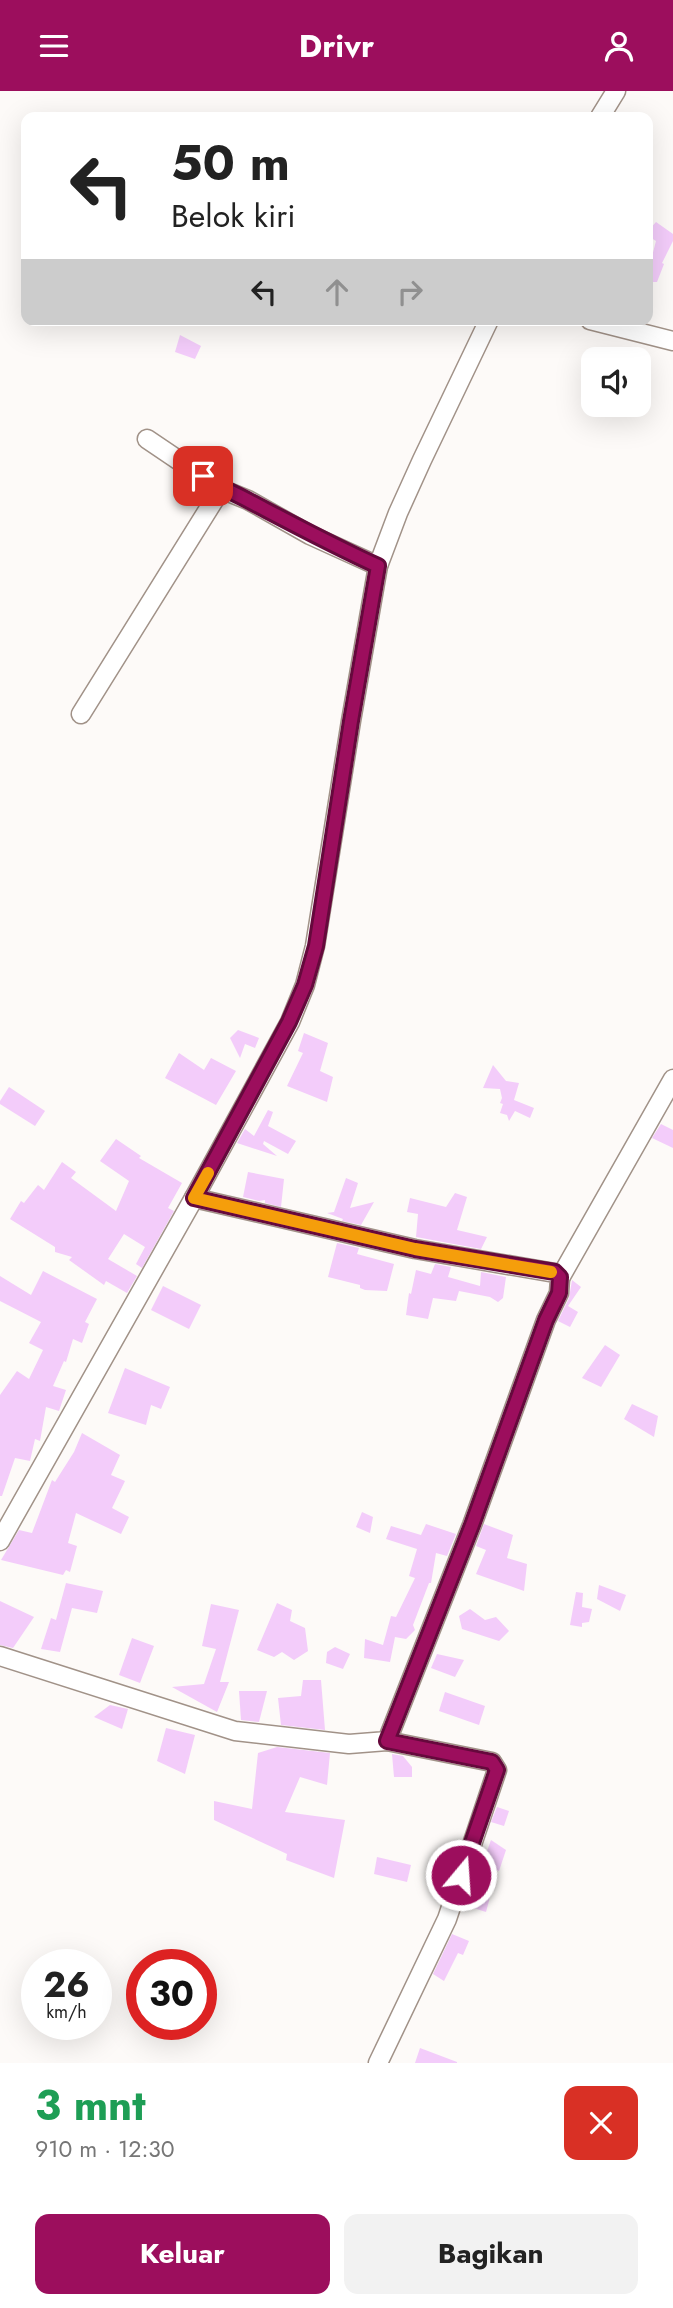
<!DOCTYPE html>
<html lang="id">
<head>
<meta charset="utf-8">
<style>
	:root { --surface:#fff; --page:#f2f2f2; --text:#222; --muted:#767676; --accent:#9c0e5d }
	body { margin:0; font-family:Jost,sans-serif; background:var(--page); color:var(--text); height:100vh; display:flex; flex-direction:column; font-size:26px; white-space:nowrap }
	* { box-sizing:border-box; margin:0 }
	p { font-size:23px; color:var(--muted) }
	.icon { flex:none; width:38px; height:38px; fill:none; stroke:currentColor; stroke-width:2; stroke-linecap:round; stroke-linejoin:round }
	.map { position:relative; height:1972px; overflow:hidden }
	.details { display:flex; flex-direction:column; background:var(--surface); flex:1 }
	.details>* { flex:none }
	.guide { position:absolute; left:21px; top:21px; width:632px; height:214px; border-radius:14px; box-shadow:0 7px 28px #0002; background:#fff; color:var(--text); overflow:hidden }
	.controls { position:absolute; left:581px; top:256px; display:grid; gap:14px }
	.controls a { display:grid; place-items:center; width:70px; height:70px; border-radius:14px; background:var(--surface); box-shadow:0 7px 28px #0002; font-size:35px }
	.speed { position:absolute; left:21px; top:1858px; display:flex; gap:14px; font-size:35px; font-weight:700; text-align:center }
	.speed>* { display:grid; place-content:center; width:91px; height:91px; border-radius:50%; background:var(--surface); box-shadow:0 7px 28px #0002; line-height:1 }
	.speed small { font-size:18px; font-weight:400 }
	.speed .limit { border:10px solid #d22; background:#fff; color:#111 }
	.pin { position:absolute; display:grid; place-items:center; width:60px; height:60px; color:#fff; margin:-30px; border-radius:14px; box-shadow:0 4px 10px #0006 }
	.me { position:absolute; width:77px; margin:-38px; rotate:18deg; stroke-linejoin:round; filter:drop-shadow(0 0 5px #0008) }
	.turn { display:flex; align-items:center; gap:24px; height:147px; padding:0 35px; font-size:32px }
	.turn .icon { width:91px; height:91px; stroke-width:2.5 }
	.turn b { display:block; font-size:49px; line-height:60px }
	.lanes { display:flex; align-items:center; height:66px; padding:0 35px; background:#0003; justify-content:center; gap:35px; direction:ltr }
	.lanes .off { opacity:.35 }
	.round { display:grid; place-items:center; flex:none; width:74px; height:74px; border-radius:14px; background:var(--page) }
	.summary { display:flex; align-items:center; justify-content:space-between; height:119px; padding:0 35px }
	h1 { font-size:42px; font-weight:700; line-height:52px; color:#1e9e55 }
	.primary-button { display:flex; gap:14px; margin-top:auto; padding:14px 35px }
	.primary-button a { flex:1; height:80px; border-radius:14px; background:var(--accent); color:#fff; font-size:28px; font-weight:700; line-height:80px; text-align:center }
	.primary-button a+a { background:var(--page); color:var(--text) }
	header { display:flex; justify-content:space-between; align-items:center; height:91px; padding:0 35px; background:var(--accent); color:#fff; font-size:32px; font-weight:700 }
	.map>svg:first-child { display:block }
	.building { fill:#f3ccfa }
	.lines { fill:none; stroke-linecap:round; stroke-linejoin:round }
	.minor-casing { stroke:#a19288; stroke-width:21 }
	.minor { stroke:#fff; stroke-width:18 }
	.route-casing { stroke:#65093c; stroke-width:18 }
	.route { stroke:#9c0e5d; stroke-width:12 }
	.slow { stroke:#f59e0b; stroke-width:12 }
</style>
</head>
<body>
<header><svg class="icon" aria-label="menu" viewBox="0 0 24 24"><path d="M4 6h16M4 12h16M4 18h16"/></svg>Drivr<svg class="icon" aria-label="person" viewBox="0 0 24 24"><circle cx="12" cy="8" r="4"/><path d="M4 21q1-7 8-7t8 7"/></svg></header>
<div class="map">
<svg width="673" height="1972" viewBox="0 0 673 1972">
	<rect width="100%" height="100%" fill="#fdfaf8"/>
	<g class="building">
		<polygon points="656,131 673,143 673,150 662,172 664,173 657,191 653,191 648,201 648,172 650,173 656,150 648,145 648,140"/>
		<polygon points="180,244 201,255 195,268 175,261"/>
		<polygon points="238,939 259,947 255,957 245,953 240,967 230,947"/>
		<polygon points="304,942 328,952 320,980 333,986 327,1011 287,995 303,962 298,960"/>
		<polygon points="179,962 204,979 211,967 236,980 216,1014 165,987"/>
		<polygon points="493,974 506,990 519,992 514,1009 534,1017 530,1027 515,1020 509,1030 507,1024 500,1022 503,1013 500,1012 502,1007 500,998 483,997"/>
		<polygon points="9,996 45,1020 35,1035 0,1013 0,1010"/>
		<polygon points="268,1019 273,1021 268,1035 296,1050 288,1063 264,1050 263,1053 277,1065 237,1052 245,1038 254,1045"/>
		<polygon points="661,1033 673,1039 673,1057 652,1047"/>
		<polygon points="116,1048 141,1065 139,1067 182,1092 168,1117 174,1120 142,1177 136,1173 145,1156 124,1143 108,1168 137,1185 127,1202 106,1190 104,1194 69,1169 72,1166 55,1161 55,1156 10,1128 21,1110 24,1112 38,1094 44,1099 62,1071 76,1081 71,1087 116,1120 129,1090 100,1070"/>
		<polygon points="248,1081 284,1088 281,1116 265,1112 265,1109 259,1110 243,1106"/>
		<polygon points="346,1087 358,1092 350,1117 374,1111 361,1134 342,1130 343,1128 327,1122 334,1121"/>
		<polygon points="455,1102 467,1106 457,1139 487,1146 481,1158 416,1146 418,1123 407,1121 410,1107 446,1116"/>
		<polygon points="337,1152 359,1157 357,1163 394,1173 387,1200 365,1199 360,1197 360,1194 328,1186"/>
		<polygon points="435,1173 451,1176 448,1186 480,1195 481,1181 506,1186 503,1207 498,1211 490,1206 459,1200 456,1210 433,1207 428,1228 406,1224 409,1202 411,1203 416,1179 431,1183"/>
		<polygon points="43,1180 97,1208 85,1231 89,1233 82,1252 73,1248 66,1271 64,1270 53,1295 66,1299 59,1320 46,1316 40,1350 35,1348 30,1370 15,1367 2,1405 0,1405 0,1304 17,1280 29,1288 43,1259 29,1252 41,1231 0,1210 0,1185 31,1204"/>
		<polygon points="572,1189 581,1196 568,1215 578,1221 570,1236 558,1230 569,1207"/>
		<polygon points="163,1195 201,1214 189,1238 151,1219"/>
		<polygon points="605,1254 620,1264 601,1296 582,1287"/>
		<polygon points="125,1277 170,1296 161,1318 151,1314 146,1334 108,1322"/>
		<polygon points="632,1313 658,1325 654,1346 624,1328"/>
		<polygon points="82,1342 120,1364 111,1384 125,1390 112,1417 129,1426 121,1443 76,1422 68,1452 77,1455 70,1481 66,1479 63,1484 1,1469 19,1439 32,1442 52,1389 55,1391 74,1361"/>
		<polygon points="362,1421 373,1426 370,1442 356,1436"/>
		<polygon points="426,1433 456,1443 447,1465 436,1462 431,1492 429,1492 413,1534 415,1539 406,1548 395,1546 390,1571 364,1567 365,1548 383,1554 391,1525 396,1526 415,1487 409,1485 417,1458 386,1448 391,1435 421,1444"/>
		<polygon points="484,1433 513,1444 507,1467 527,1473 524,1500 476,1483 486,1459 476,1455"/>
		<polygon points="66,1492 103,1500 97,1522 72,1517 60,1561 41,1558 51,1527 56,1529"/>
		<polygon points="599,1494 626,1504 620,1520 597,1508"/>
		<polygon points="576,1501 583,1502 582,1516 592,1518 589,1531 582,1532 582,1536 570,1534"/>
		<polygon points="0,1510 34,1526 13,1557 0,1554"/>
		<polygon points="277,1512 292,1519 290,1530 305,1537 308,1560 294,1569 282,1561 274,1566 257,1559"/>
		<polygon points="211,1513 239,1519 220,1591 229,1591 217,1621 172,1596 204,1593 216,1558 202,1555"/>
		<polygon points="470,1518 485,1529 496,1526 509,1540 499,1550 462,1538 459,1525"/>
		<polygon points="132,1547 154,1555 140,1592 119,1584"/>
		<polygon points="335,1556 350,1563 343,1578 326,1572 327,1561"/>
		<polygon points="437,1563 464,1569 455,1586 431,1577"/>
		<polygon points="303,1589 321,1589 325,1639 281,1634 278,1607 301,1605"/>
		<polygon points="239,1600 267,1600 259,1631 241,1629"/>
		<polygon points="445,1601 485,1615 479,1634 439,1620"/>
		<polygon points="110,1614 128,1618 122,1638 94,1626"/>
		<polygon points="166,1637 195,1644 185,1683 157,1670"/>
		<polygon points="277,1656 330,1662 327,1694 300,1686 285,1721 345,1729 334,1787 286,1769 287,1763 214,1729 214,1710 252,1718 258,1662"/>
		<polygon points="392,1663 403,1665 412,1676 412,1686 394,1686"/>
		<polygon points="497,1716 509,1720 504,1735 491,1731"/>
		<polygon points="491,1749 506,1759 499,1780 482,1774"/>
		<polygon points="377,1766 411,1774 407,1791 374,1783"/>
		<polygon points="469,1800 490,1806 486,1821 464,1814"/>
		<polygon points="452,1843 469,1850 463,1864 458,1862 444,1890 433,1883"/>
		<polygon points="420,1957 457,1971 457,1972 415,1972"/>
	</g>
	<g class="lines">
		<defs>
			<g id="minor">
				<polyline points="600,26 616,0"/>
				<polyline points="590,229 673,250"/>
				<polyline points="147,348 221,398 248,409 310,444 378,475"/>
				<polyline points="81,623 221,398"/>
				<polyline points="560,1187 673,988"/>
				<polyline points="0,1450 194,1107 290,931 305,894 315,855 351,630 378,475 398,422 422,369 489,229"/>
				<polyline points="0,1565 235,1640 349,1653 387,1650 472,1434 546,1229 559,1202 560,1187 555,1182 415,1158 194,1107"/>
				<polyline points="378,1972 447,1828 497,1679 492,1671 387,1650"/>
			</g>
		</defs>
		<use href="#minor" class="minor-casing"/>
		<use href="#minor" class="minor"/>
	</g>
	<g class="lines">
		<defs>
			<path id="route" d="M 203,385 C 218,396 235,402 251,411 C 293,433 334,455 378,475 L 351,630 L 316,855 L 305,894 L 289,931 L 194,1107 L 415,1158 L 555,1181 L 560,1186 L 559,1202 L 546,1229 L 472,1434 L 387,1650 L 492,1671 L 497,1679 L 461,1784"/>
		</defs>
		<use href="#route" class="route-casing"/>
		<use href="#route" class="route"/>
		<polyline class="slow" points="208,1082 194,1107 415,1158 551,1181"/>
	</g>
</svg>
<div class="controls">
<a><svg class="icon" aria-label="sound" viewBox="0 0 24 24"><path d="M4 9h4l5-4v14l-5-4H4zM17 9q2 3 0 6"/></svg></a>
</div>
<div class="speed"><div>26<small>km/h</small></div><div class="limit">30</div></div>
<div class="pin" style="left:203px;top:385px;background:#d93025"><svg class="icon" aria-label="arrive" viewBox="0 0 24 24"><path d="M6 21V4h12l-3 4 3 4H6"/></svg></div>
<svg class="me" style="left:461px;top:1784px" viewBox="-20 -20 40 40"><circle r="17" fill="#9c0e5d" stroke="#fff" stroke-width="3"/><path d="M0-11L8 9 0 5-8 9z" fill="#fff"/></svg>
<div class="guide">
<div class="turn"><svg class="icon" aria-label="left" viewBox="0 0 24 24"><path d="M17 20v-9H6M10 6l-5 5 5 5"/></svg><div><b>50 m</b>Belok kiri</div></div>
<div class="lanes"><svg class="icon" aria-label="left" viewBox="0 0 24 24"><path d="M17 20v-9H6M10 6l-5 5 5 5"/></svg><svg class="icon off" aria-label="ahead" viewBox="0 0 24 24"><path d="M12 20V5M6 11l6-6 6 6"/></svg><svg class="icon off" aria-label="right" viewBox="0 0 24 24"><path d="M7 20v-9h11M14 6l5 5-5 5"/></svg></div>
</div>
</div>
<section class="details">
<div class="summary"><div><h1>3 mnt</h1><p>910 m · 12:30</p></div><a class="round" style="background:#d93025;color:#fff"><svg class="icon" aria-label="close" viewBox="0 0 24 24"><path d="M6 6l12 12M18 6L6 18"/></svg></a></div>
<div class="primary-button"><a>Keluar</a><a>Bagikan</a></div>
</section>
</body>
</html>
